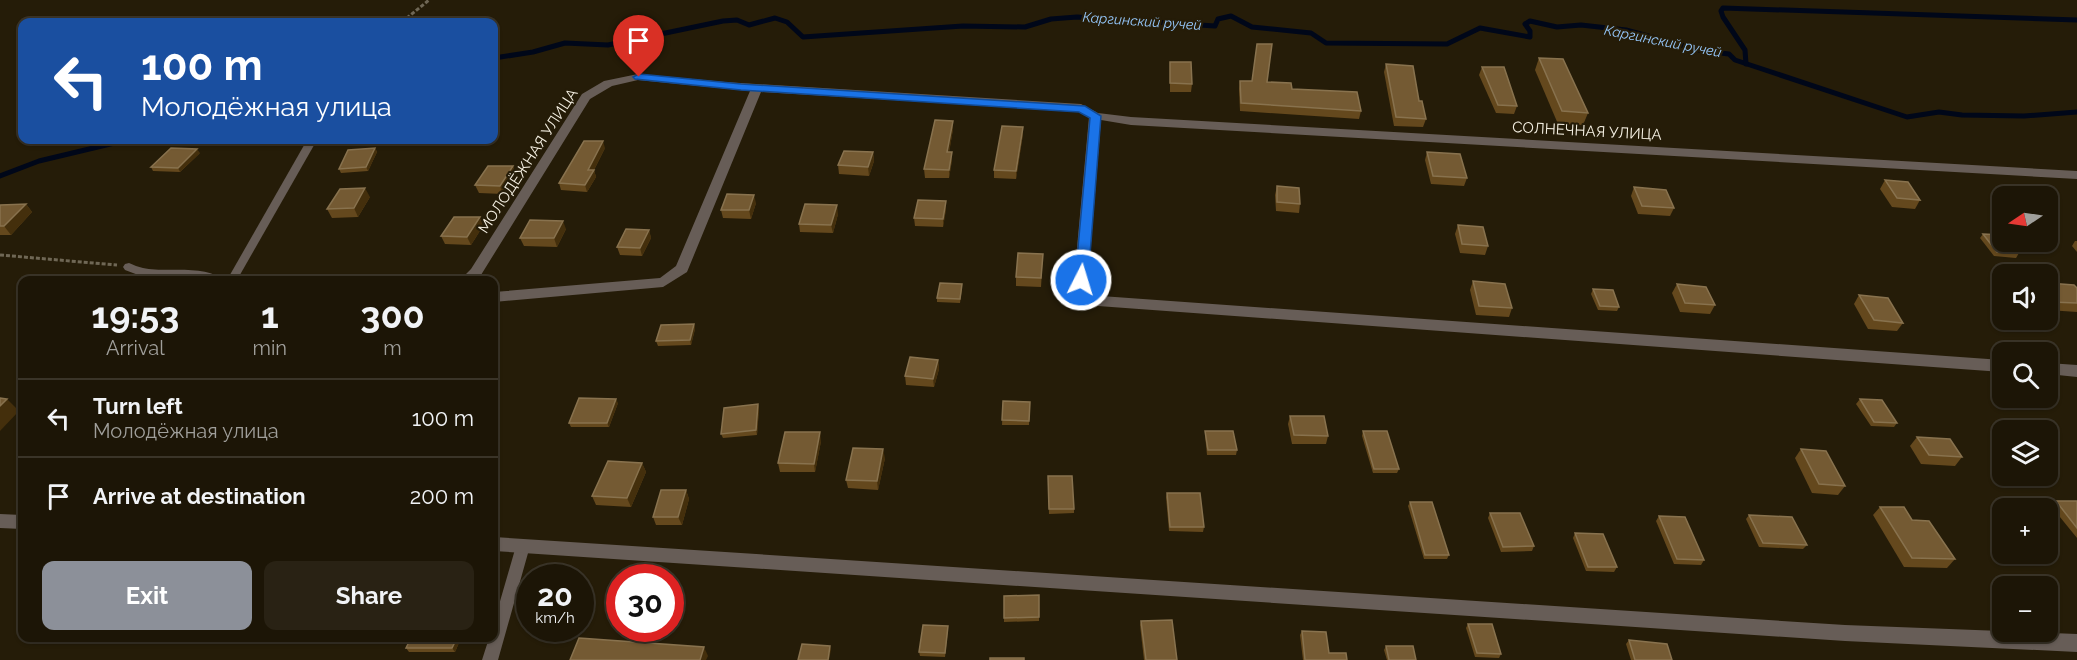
<!DOCTYPE html>
<html lang="en">
<head>
<meta charset="utf-8">
<style>
	:root { --surface:#1c1506; --page:#292214; --text:#f1f3f6; --muted:#a09f9b; --line:#3a3428; --accent:#8c9099 }
	body { margin:0; font-family:Raleway,sans-serif; background:var(--page); color:var(--text); height:100vh; display:flex; flex-direction:column; font-size:22px; white-space:nowrap }
	* { box-sizing:border-box; margin:0 }
	p { font-size:20px; color:var(--muted) }
	.icon { flex:none; width:33px; height:33px; fill:none; stroke:currentColor; stroke-width:2; stroke-linecap:round; stroke-linejoin:round }
	.map { position:relative; flex:1; overflow:hidden }
	.drawer { position:absolute; left:18px; top:276px; width:480px; height:366px; display:flex; flex-direction:column; background:var(--surface); border-radius:12px; box-shadow:0 2px 4px #0004,0 0 0 2px var(--line) }
	.drawer>* { flex:none }
	.hud { position:absolute; left:18px; top:18px; width:480px; height:126px; border-radius:12px; box-shadow:0 2px 4px #0004,0 0 0 2px var(--line); background:#1a4fa0; color:#fff; overflow:hidden }
	.needle { width:39px; rotate:257deg }
	.controls { position:absolute; left:1992px; top:186px; display:grid; gap:12px }
	.controls a { display:grid; place-items:center; width:66px; height:66px; border-radius:12px; background:var(--surface); box-shadow:0 2px 4px #0004,0 0 0 2px var(--line); font-size:30px }
	.speed { position:absolute; left:516px; top:564px; display:flex; gap:12px; font-size:30px; font-weight:700; text-align:center }
	.speed>* { display:grid; place-content:center; width:78px; height:78px; border-radius:50%; background:var(--surface); box-shadow:0 2px 4px #0004,0 0 0 2px var(--line); line-height:1 }
	.speed small { font-size:15px; font-weight:400 }
	.speed .limit { border:9px solid #d22; background:#fff; color:#111 }
	.pin { position:absolute; display:grid; place-items:center; width:51px; height:51px; color:#fff; margin:-62px -26px; border-radius:50% 50% 50% 0; rotate:-45deg; box-shadow:0 0 6px #0007 }
	.pin .icon { rotate:45deg }
	.me { position:absolute; width:66px; margin:-33px; rotate:5deg; stroke-linejoin:round; filter:drop-shadow(0 0 4px #0008) }
	.turn { display:flex; align-items:center; gap:21px; height:126px; padding:0 24px; font-size:27px }
	.turn .icon { width:78px; height:78px; stroke-width:2.5 }
	.turn b { display:block; font-size:42px; line-height:51px }
	.eta { display:flex; justify-content:space-evenly; align-items:center; height:102px; text-align:center }
	.eta b { font-size:36px; font-weight:700; line-height:42px }
	.button { display:flex; gap:12px; margin-top:auto; padding:12px 24px }
	.button a { flex:1; height:69px; border-radius:12px; background:var(--accent); color:#fff; font-size:24px; font-weight:700; line-height:69px; text-align:center }
	.button a+a { background:var(--page); color:var(--text) }
	ul { padding:0; list-style:none }
	li { display:flex; align-items:center; gap:18px; height:78px; padding:0 24px; border-top:2px solid var(--line) }
	li div { flex:1 }
	li b { display:block; font-size:22px }
	li em { font-style:normal }
	.map>svg:first-child { display:block }
	.lines { fill:none; stroke-linecap:round; stroke-linejoin:round }
	.stream { stroke:#000719; stroke-width:5 }
	.path { stroke:#6f6755; stroke-width:3; stroke-dasharray:4 2; stroke-linecap:butt }
	.service { fill:#675d57; fill-rule:evenodd }
	.minor { fill:#675d57; fill-rule:evenodd }
	.wall { fill:#64481d }
	.shaded-wall { fill:#442f0c }
	.building { fill:#745a33; stroke:#88724e; stroke-width:1.5 }
	.route { fill:#1a73e8; stroke:#114b97; stroke-width:1.5 }
	.labels { text-anchor:middle; stroke-width:4.5; stroke-linejoin:round; paint-order:stroke }
	.far-water-label { font-size:14px; font-style:italic; fill:#97c9fd; stroke:#251c08 }
	.street-label { font-size:15px; fill:#f7f2e5; stroke:#251c08 }
</style>
</head>
<body>
<div class="map">
<svg width="2077" height="660" viewBox="0 0 2077 660">
	<rect width="100%" height="100%" fill="#251c08"/>
	<g class="lines">
		<g class="stream">
			<polyline points="494,58 533,52 565,43 608,45 723,21 737,20 749,25 775,18 787,22 803,37 963,26 1025,27 1051,19 1077,17 1215,26 1218,19 1231,16 1252,27 1311,33 1326,43 1447,44 1480,28 1530,37 1530,31 1525,24 1530,21 1557,27 1581,25 1626,30 1703,51 1729,54 1735,60 1907,117 1939,112 1962,115 2024,116 2077,112"/>
			<polyline points="1746,64 1745,50 1723,17 1721,11 1723,8 2077,20"/>
			<polyline points="0,176 39,161 127,140"/>
		</g>
		<g class="path">
			<polyline points="402,22 429,0"/>
			<polyline points="0,255 117,265"/>
		</g>
		<g class="service">
			<polygon points="307,140 317,140 237,280 227,280"/>
			<path d="M 129,263 C 134,265 138,267 143,268 C 164,273 207,264 222,280 L 141,276 L 125,270 L 123,267 L 125,264 Z"/>
			<polygon points="523,540 528,542 530,546 498,660 482,660 489,638 494,638 494,622 516,546 518,542"/>
		</g>
		<g class="minor">
			<polygon points="638,74 725,82 1081,104 1098,113 1131,117 2077,171 2077,179 1131,125 1101,120 1088,280 1092,290 1101,296 2002,360 2002,372 1098,306 1081,296 1074,280 1089,117 1078,111 761,92 687,272 663,287 494,302 494,292 660,278 676,266 750,91 638,80 612,86 590,99 481,275 475,280 460,280 471,269 582,94 604,81"/>
			<polygon points="2048,363 2077,365 2077,377 2048,374"/>
			<polygon points="0,514 22,515 22,529 0,528"/>
			<polygon points="494,537 1845,625 2077,634 2077,652 1845,641 494,551"/>
		</g>
	</g>
	<g class="wall">
		<polygon points="1539,58 1588,113 1583,125 1558,124 1535,70"/>
		<polygon points="1170,62 1192,84 1191,92 1170,92"/>
		<polygon points="1386,64 1419,101 1426,119 1423,127 1394,126 1384,72"/>
		<polygon points="1482,67 1517,106 1514,114 1496,113 1479,75"/>
		<polygon points="1240,81 1267,82 1292,89 1361,111 1359,119 1240,111 1239,89"/>
		<polygon points="1023,127 1023,134 1016,179 994,178 994,170"/>
		<polygon points="953,129 949,152 952,160 949,178 925,178 924,169"/>
		<polygon points="375,148 377,152 368,171 341,173 339,169"/>
		<polygon points="605,148 594,170 596,177 587,192 561,190 559,183"/>
		<polygon points="873,152 874,161 869,176 839,174 838,165"/>
		<polygon points="1427,152 1467,178 1464,186 1431,184 1425,160"/>
		<polygon points="200,153 180,172 153,171 151,167"/>
		<polygon points="513,166 516,175 503,194 479,193 475,185"/>
		<polygon points="1885,180 1920,200 1915,209 1892,207 1880,189"/>
		<polygon points="1277,186 1300,204 1299,213 1276,211 1275,195"/>
		<polygon points="1634,187 1674,208 1670,216 1638,214 1631,196"/>
		<polygon points="370,197 358,217 332,218 327,209"/>
		<polygon points="756,203 751,219 723,218 721,210"/>
		<polygon points="26,204 32,212 11,235 0,235 0,205"/>
		<polygon points="946,209 943,227 915,226 914,218"/>
		<polygon points="838,214 833,233 800,232 799,224"/>
		<polygon points="1458,225 1488,246 1485,255 1460,253 1455,234"/>
		<polygon points="483,226 471,245 445,244 441,236"/>
		<polygon points="566,229 557,247 524,246 520,238"/>
		<polygon points="649,230 651,238 642,256 620,255 617,247"/>
		<polygon points="1983,234 2019,253 2016,258 1994,256 1980,238"/>
		<polygon points="2075,241 2077,241 2077,252 2072,246"/>
		<polygon points="1043,254 1041,287 1016,286 1016,277"/>
		<polygon points="1473,281 1512,308 1509,317 1476,315 1470,290"/>
		<polygon points="2048,283 2077,288 2077,312 2048,310"/>
		<polygon points="962,284 962,288 960,303 937,302 937,298"/>
		<polygon points="1677,284 1715,305 1710,314 1680,312 1672,293"/>
		<polygon points="1593,289 1619,307 1617,311 1598,310 1591,294"/>
		<polygon points="1859,295 1903,323 1897,331 1868,329 1854,304"/>
		<polygon points="694,324 695,329 691,345 658,346 656,341"/>
		<polygon points="938,360 939,369 934,387 906,385 905,376"/>
		<polygon points="1860,399 1897,423 1894,427 1871,426 1856,404"/>
		<polygon points="1003,401 1030,402 1029,425 1002,425"/>
		<polygon points="618,403 609,427 571,427 569,423"/>
		<polygon points="758,404 759,409 757,435 723,438 721,434"/>
		<polygon points="1290,416 1328,436 1326,444 1292,444 1288,424"/>
		<polygon points="1205,431 1237,450 1236,455 1207,455 1205,435"/>
		<polygon points="1363,431 1399,469 1397,473 1373,473 1362,436"/>
		<polygon points="1917,437 1962,457 1955,466 1921,464 1910,446"/>
		<polygon points="821,441 815,472 780,472 778,463"/>
		<polygon points="1801,449 1845,486 1838,495 1812,493 1795,458"/>
		<polygon points="885,458 878,490 848,488 846,480"/>
		<polygon points="642,463 646,472 631,507 596,505 592,496"/>
		<polygon points="1048,477 1074,509 1074,513 1049,514"/>
		<polygon points="686,490 689,499 682,525 656,525 653,517"/>
		<polygon points="1167,493 1204,527 1203,532 1169,531 1166,497"/>
		<polygon points="2056,501 2077,501 2077,538 2051,506"/>
		<polygon points="1410,502 1449,555 1447,559 1424,559 1408,506"/>
		<polygon points="1880,507 1912,520 1955,559 1947,568 1904,567 1873,515"/>
		<polygon points="1490,513 1534,546 1532,551 1501,552 1488,518"/>
		<polygon points="1749,515 1807,545 1803,549 1759,547 1746,519"/>
		<polygon points="1659,516 1704,560 1701,565 1674,564 1656,521"/>
		<polygon points="1575,533 1617,567 1614,572 1586,571 1573,538"/>
		<polygon points="1039,595 1039,621 1004,622 1004,596"/>
		<polygon points="1141,621 1177,660 1144,660 1140,625"/>
		<polygon points="1468,624 1501,654 1499,658 1475,657 1466,628"/>
		<polygon points="948,630 945,657 920,656 919,652"/>
		<polygon points="1302,631 1329,653 1347,660 1303,660 1300,635"/>
		<polygon points="461,638 455,652 409,652 406,648"/>
		<polygon points="1629,640 1672,660 1631,660 1626,644"/>
		<polygon points="1386,646 1416,660 1387,660 1384,650"/>
	</g>
	<g class="shaded-wall">
		<polygon points="953,121 953,129 948,160 947,152"/>
		<polygon points="1023,127 1023,134 1016,179 1016,171"/>
		<polygon points="603,141 605,148 591,176 594,170 596,177 587,192 585,185 588,170"/>
		<polygon points="375,148 377,152 368,171 366,167"/>
		<polygon points="197,149 200,153 180,172 178,168"/>
		<polygon points="873,152 874,161 869,176 868,167"/>
		<polygon points="952,152 952,160 949,178 949,170"/>
		<polygon points="513,166 516,175 503,194 500,186"/>
		<polygon points="365,188 370,197 358,217 354,208"/>
		<polygon points="754,195 756,203 751,219 749,210"/>
		<polygon points="946,201 946,209 943,227 943,219"/>
		<polygon points="26,204 32,212 11,235 4,226"/>
		<polygon points="837,205 838,214 833,233 831,225"/>
		<polygon points="480,217 483,226 471,245 467,237"/>
		<polygon points="563,221 566,229 557,247 554,238"/>
		<polygon points="649,230 651,238 642,256 640,248"/>
		<polygon points="694,324 695,329 691,345 690,340"/>
		<polygon points="938,360 939,369 934,387 933,379"/>
		<polygon points="7,399 19,411 0,431 0,406"/>
		<polygon points="616,399 618,403 609,427 607,423"/>
		<polygon points="758,404 759,409 757,435 756,430"/>
		<polygon points="820,432 821,441 815,472 814,464"/>
		<polygon points="883,449 885,458 878,490 877,481"/>
		<polygon points="642,463 646,472 631,507 627,498"/>
		<polygon points="686,490 689,499 682,525 678,517"/>
		<polygon points="457,638 461,638 455,652 452,648"/>
		<polygon points="830,646 831,650 829,660 828,660"/>
		<polygon points="704,647 708,656 706,660 700,660"/>
	</g>
	<g class="building">
		<polygon points="1257,44 1272,44 1267,82 1291,83 1292,89 1357,92 1361,111 1241,103 1240,81 1252,81"/>
		<polygon points="1539,58 1563,59 1588,113 1562,111"/>
		<polygon points="1170,62 1191,62 1192,84 1170,83"/>
		<polygon points="1386,64 1413,66 1419,101 1422,101 1426,119 1396,117"/>
		<polygon points="1482,67 1504,67 1517,106 1498,105"/>
		<polygon points="935,120 953,121 947,152 952,152 949,170 924,169"/>
		<polygon points="1002,126 1023,127 1016,171 994,170"/>
		<polygon points="584,141 603,141 588,170 594,170 585,185 559,183"/>
		<polygon points="171,148 197,149 178,168 151,167"/>
		<polygon points="375,148 366,167 339,169 348,150"/>
		<polygon points="844,151 873,152 868,167 838,165"/>
		<polygon points="1427,152 1460,154 1467,178 1433,176"/>
		<polygon points="488,166 513,166 500,186 475,185"/>
		<polygon points="1885,180 1908,182 1920,200 1897,198"/>
		<polygon points="1277,186 1299,188 1300,204 1277,202"/>
		<polygon points="1634,187 1666,190 1674,208 1642,206"/>
		<polygon points="365,188 354,208 327,209 340,189"/>
		<polygon points="727,194 754,195 749,210 721,210"/>
		<polygon points="918,200 946,201 943,219 914,218"/>
		<polygon points="26,204 4,226 0,226 0,205"/>
		<polygon points="805,204 837,205 831,225 799,224"/>
		<polygon points="454,217 480,217 467,237 441,236"/>
		<polygon points="530,220 563,221 554,238 520,238"/>
		<polygon points="1458,225 1483,227 1488,246 1462,244"/>
		<polygon points="626,229 649,230 640,248 617,247"/>
		<polygon points="1983,234 2002,235 2002,242 2010,242 2019,253 1997,252"/>
		<polygon points="1018,253 1043,254 1041,278 1016,277"/>
		<polygon points="1473,281 1505,284 1512,308 1479,306"/>
		<polygon points="940,283 962,284 960,299 937,298"/>
		<polygon points="2048,283 2074,285 2077,288 2077,303 2051,302 2048,297"/>
		<polygon points="1677,284 1706,287 1715,305 1685,303"/>
		<polygon points="1593,289 1613,290 1619,307 1600,306"/>
		<polygon points="1859,295 1888,298 1903,323 1874,320"/>
		<polygon points="694,324 690,340 656,341 661,325"/>
		<polygon points="910,357 938,360 933,379 905,376"/>
		<polygon points="0,398 7,399 0,406"/>
		<polygon points="579,398 616,399 607,423 569,423"/>
		<polygon points="1860,399 1882,400 1897,423 1874,422"/>
		<polygon points="1003,401 1030,402 1029,421 1002,420"/>
		<polygon points="758,404 756,430 721,434 724,408"/>
		<polygon points="1290,416 1324,416 1328,436 1294,435"/>
		<polygon points="1205,431 1233,431 1237,450 1208,450"/>
		<polygon points="1363,431 1387,431 1399,469 1374,469"/>
		<polygon points="785,432 820,432 814,464 778,463"/>
		<polygon points="1917,437 1950,439 1962,457 1929,455"/>
		<polygon points="853,448 883,449 877,481 846,480"/>
		<polygon points="1801,449 1826,451 1845,486 1819,484"/>
		<polygon points="608,461 642,463 627,498 592,496"/>
		<polygon points="1048,476 1072,476 1074,509 1049,509"/>
		<polygon points="661,490 686,490 678,517 653,517"/>
		<polygon points="1167,493 1200,493 1204,527 1170,527"/>
		<polygon points="2056,501 2077,501 2077,528"/>
		<polygon points="1410,502 1432,502 1449,555 1425,555"/>
		<polygon points="1880,507 1904,507 1912,520 1929,521 1955,559 1912,558"/>
		<polygon points="1490,513 1520,513 1534,546 1503,547"/>
		<polygon points="1749,515 1792,517 1807,545 1763,543"/>
		<polygon points="1659,516 1685,517 1704,560 1677,559"/>
		<polygon points="1575,533 1603,534 1617,567 1588,567"/>
		<polygon points="1039,595 1039,617 1004,618 1004,596"/>
		<polygon points="1172,620 1177,660 1146,660 1141,621"/>
		<polygon points="1468,624 1492,624 1501,654 1477,653"/>
		<polygon points="923,625 948,626 945,653 919,652"/>
		<polygon points="1302,631 1326,632 1329,653 1346,653 1347,660 1305,660"/>
		<polygon points="411,638 457,638 452,648 406,648"/>
		<polygon points="579,638 704,647 700,660 570,660"/>
		<polygon points="1629,640 1667,644 1672,660 1635,660"/>
		<polygon points="802,644 830,646 828,660 798,660"/>
		<polygon points="1386,646 1413,646 1416,660 1389,660"/>
		<rect x="990" y="658" width="34" height="2"/>
	</g>
	<polygon class="route" points="639,74 741,84 1085,106 1101,116 1088,280 1081,285 1075,280 1090,118 1079,112 741,90 635,79 633,77"/>
	<g class="labels">
		<g class="far-water-label">
			<text transform="translate(1142 21) rotate(4)" y="5">Каргинский ручей</text>
			<text transform="translate(1663 41) rotate(11)" y="5">Каргинский ручей</text>
		</g>
		<g class="street-label">
			<text transform="translate(1587 131) rotate(3)" y="5">СОЛНЕЧНАЯ УЛИЦА</text>
			<text transform="translate(528 161) rotate(-57)" y="5">МОЛОДЁЖНАЯ УЛИЦА</text>
		</g>
	</g>
</svg>
<div class="controls">
<a><svg class="needle" viewBox="-14 -14 28 28"><path d="M0-13l5 13h-10z" fill="#e53935"/><path d="M0 13l5-13h-10z" fill="#a09f9b"/></svg></a>
<a><svg class="icon" aria-label="sound" viewBox="0 0 24 24"><path d="M4 9h4l5-4v14l-5-4H4zM17 9q2 3 0 6"/></svg></a>
<a><svg class="icon" aria-label="search" viewBox="0 0 24 24"><circle cx="10" cy="10" r="6"/><path d="M15 15l6 6"/></svg></a>
<a><svg class="icon" aria-label="layers" viewBox="0 0 24 24"><path d="M12 4l9 5-9 5-9-5zM3 14l9 5 9-5"/></svg></a>
<a>+</a>
<a>−</a>
</div>
<div class="speed"><div>20<small>km/h</small></div><div class="limit">30</div></div>
<div class="pin" style="left:639px;top:77px;background:#d93025"><svg class="icon" aria-label="arrive" viewBox="0 0 24 24"><path d="M6 21V4h12l-3 4 3 4H6"/></svg></div>
<svg class="me" style="left:1081px;top:280px" viewBox="-20 -20 40 40"><circle r="17" fill="#1a73e8" stroke="#fff" stroke-width="3"/><path d="M0-11L8 9 0 5-8 9z" fill="#fff"/></svg>
<div class="hud">
<div class="turn"><svg class="icon" aria-label="left" viewBox="0 0 24 24"><path d="M17 20v-9H6M10 6l-5 5 5 5"/></svg><div><b>100 m</b>Молодёжная улица</div></div>
</div>
<section class="drawer">
<div class="eta">
<div><b>19:53</b><p>Arrival</p></div>
<div><b>1</b><p>min</p></div>
<div><b>300</b><p>m</p></div>
</div>
<ul>
<li><svg class="icon" aria-label="left" viewBox="0 0 24 24"><path d="M17 20v-9H6M10 6l-5 5 5 5"/></svg><div><b>Turn left</b><p>Молодёжная улица</p></div><em>100 m</em></li>
<li><svg class="icon" aria-label="arrive" viewBox="0 0 24 24"><path d="M6 21V4h12l-3 4 3 4H6"/></svg><div><b>Arrive at destination</b></div><em>200 m</em></li>
</ul>
<div class="button"><a>Exit</a><a>Share</a></div>
</section>
</div>
</body>
</html>
